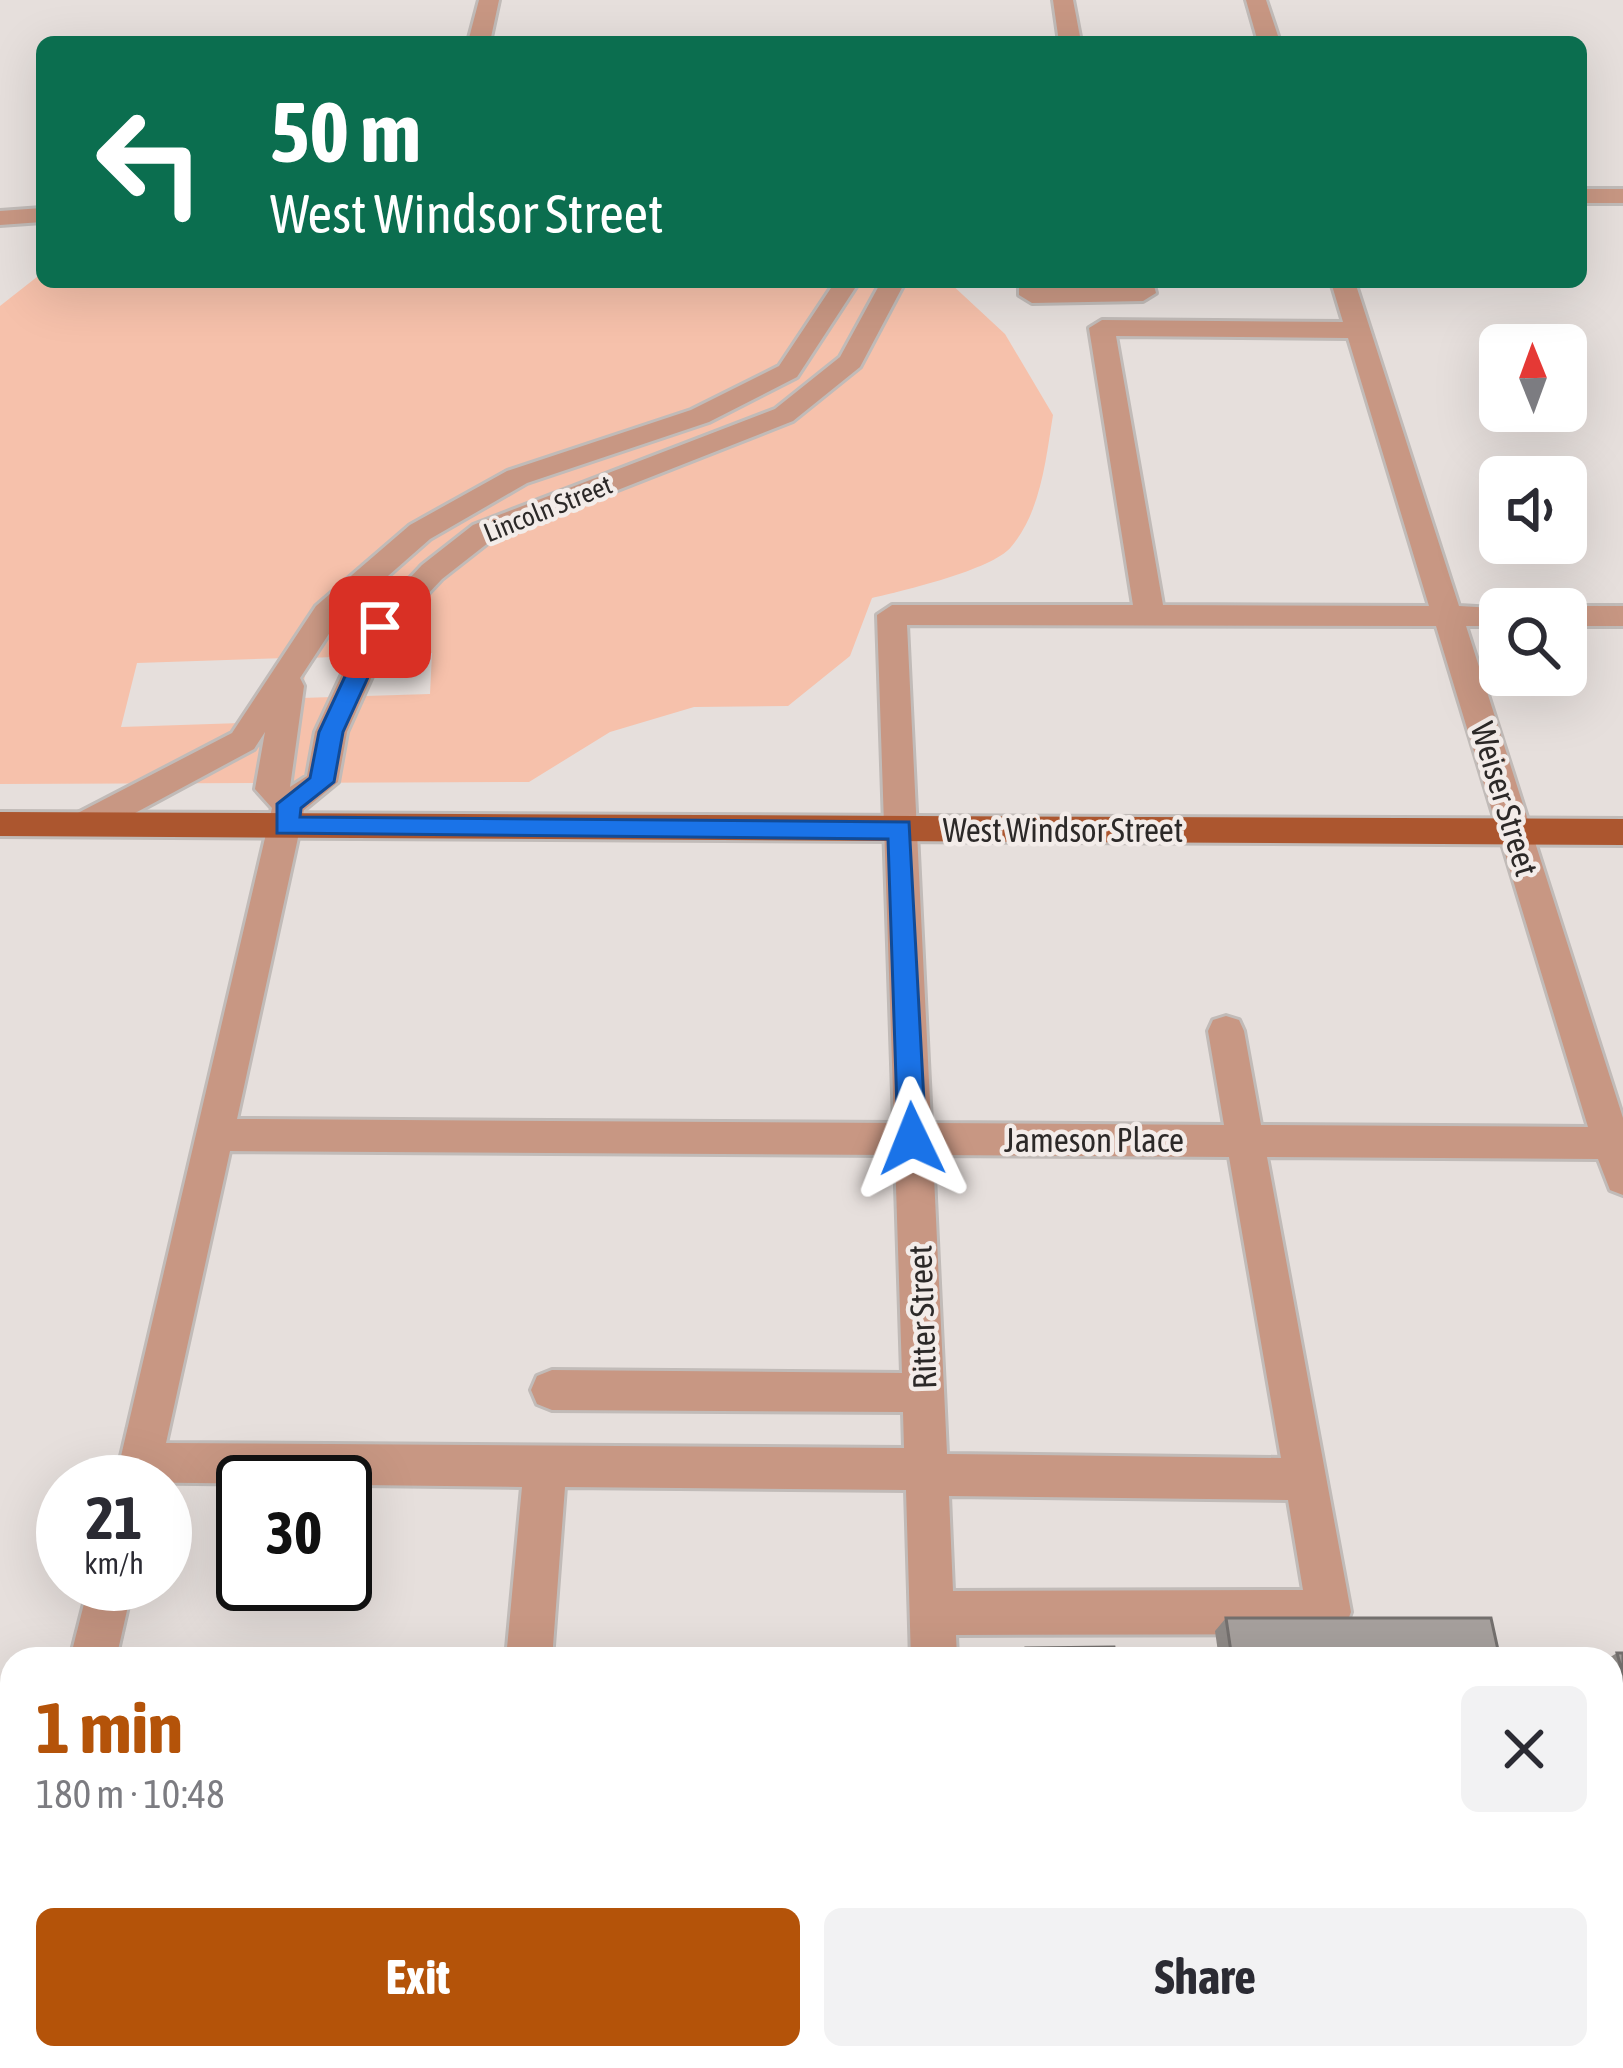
<!DOCTYPE html>
<html lang="en">
<head>
<meta charset="utf-8">
<style>
	:root { --surface:#fff; --page:#f2f2f3; --text:#2b2b33; --muted:#7c7c81; --accent:#b45309 }
	body { margin:0; font-family:"Asap Condensed",sans-serif; background:var(--page); color:var(--text); height:100vh; display:flex; flex-direction:column; font-size:45px; white-space:nowrap }
	* { box-sizing:border-box; margin:0 }
	p { font-size:39px; color:var(--muted) }
	.icon { flex:none; width:66px; height:66px; fill:none; stroke:currentColor; stroke-width:2; stroke-linecap:round; stroke-linejoin:round }
	.map { position:relative; flex:1; overflow:hidden }
	.panel { position:absolute; left:0px; top:1647px; width:1623px; height:423px; display:flex; flex-direction:column; background:var(--surface); border-radius:36px 36px 0 0; box-shadow:0 12px 48px #0002 }
	.panel>* { flex:none }
	.banner { position:absolute; left:36px; top:36px; width:1551px; height:252px; border-radius:18px; box-shadow:0 12px 48px #0002; background:#0b6e4f; color:#fff; overflow:hidden }
	.needle { width:78px; rotate:359deg }
	.tools { position:absolute; left:1479px; top:324px; display:grid; gap:24px }
	.tools a { display:grid; place-items:center; width:108px; height:108px; border-radius:18px; background:var(--surface); box-shadow:0 12px 48px #0002; font-size:60px }
	.speed { position:absolute; left:36px; top:1455px; display:flex; gap:24px; font-size:60px; font-weight:700; text-align:center }
	.speed>* { display:grid; place-content:center; width:156px; height:156px; border-radius:50%; background:var(--surface); box-shadow:0 12px 48px #0002; line-height:1 }
	.speed small { font-size:30px; font-weight:400 }
	.speed .limit { border:6px solid #111; border-radius:18px; background:#fff; color:#111 }
	.pin { position:absolute; display:grid; place-items:center; width:102px; height:102px; color:#fff; margin:-51px; border-radius:24px; box-shadow:0 6px 18px #0006 }
	.me { position:absolute; width:132px; margin:-66px; rotate:358deg; stroke-linejoin:round; filter:drop-shadow(0 0 9px #0008) }
	.turn { display:flex; align-items:center; gap:42px; height:252px; padding:0 36px; font-size:54px }
	.turn .icon { width:156px; height:156px; stroke-width:2.5 }
	.turn b { display:block; font-size:84px; line-height:102px }
	.round { display:grid; place-items:center; flex:none; width:126px; height:126px; border-radius:18px; background:var(--page) }
	.head { display:flex; align-items:center; justify-content:space-between; height:204px; padding:0 36px }
	h1 { font-size:72px; font-weight:700; line-height:90px; color:var(--accent) }
	.primary-button { display:flex; gap:24px; margin-top:auto; padding:24px 36px }
	.primary-button a { flex:1; height:138px; border-radius:18px; background:var(--accent); color:#fff; font-size:48px; font-weight:700; line-height:138px; text-align:center }
	.primary-button a+a { background:var(--page); color:var(--text) }
	.map>svg:first-child { display:block }
	.green { fill:#f6c1ab; fill-rule:evenodd }
	.lines { fill:none; stroke-linecap:round; stroke-linejoin:round }
	.minor-casing { stroke:#c1bbb8; stroke-width:6 }
	.major-casing { stroke:#c1bbb8; stroke-width:6 }
	.minor { fill:#c89783; fill-rule:evenodd }
	.major { fill:#ac562f; fill-rule:evenodd }
	.wall { fill:#8f8a87 }
	.building { fill:#a6a09d; stroke:#74706e; stroke-width:3 }
	.route { fill:#1a73e8; stroke:#114b97; stroke-width:3 }
	.labels { text-anchor:middle; stroke-width:9; stroke-linejoin:round; paint-order:stroke }
	.far-street-label { font-size:27px; fill:#2c2928; stroke:#f3ece9 }
	.street-label { font-size:33px; fill:#2c2928; stroke:#f3ece9 }
</style>
</head>
<body>
<div class="map">
<svg width="1623" height="2068" viewBox="0 0 1623 2068">
	<rect width="100%" height="100%" fill="#e6dfdc"/>
	<path class="green" d="M 42,273 L 42,282 L 949,282 L 1005,334 L 1053,415 C 1046,458 1041,512 1011,547 C 992,570 902,591 872,598 L 850,656 L 788,706 L 694,707 L 610,732 L 529,782 L 0,784 L 0,306 ZM 432,653 L 430,694 L 301,698 L 308,658 ZM 287,658 L 275,722 L 121,727 L 137,663 Z"/>
	<g class="lines">
		<defs>
			<g id="minor">
				<polygon points="479,0 499,0 490,42 468,42"/>
				<polygon points="1053,0 1073,0 1081,42 1059,42"/>
				<polygon points="1246,0 1266,0 1280,42 1258,42"/>
				<rect x="1581" y="189" width="42" height="14"/>
				<polygon points="42,208 42,222 0,225 0,211"/>
				<path d="M 835,282 L 859,282 L 797,377 L 709,422 L 527,483 L 430,539 L 338,620 L 300,678 L 304,686 L 290,787 L 307,776 L 315,732 L 364,627 L 422,565 L 473,525 L 775,409 L 840,357 L 881,282 L 905,282 L 860,367 L 793,421 L 493,539 L 442,579 L 392,632 L 347,732 L 338,782 L 304,810 L 237,1119 L 894,1123 L 877,615 L 892,605 L 1133,605 L 1089,328 L 1102,320 L 1343,322 L 1331,282 L 1355,282 L 1459,606 L 1511,609 L 1500,609 L 1500,626 L 1466,626 L 1623,1118 L 1623,1195 L 1610,1190 L 1598,1159 L 1267,1157 L 1351,1612 L 1345,1628 L 1329,1634 L 956,1635 L 957,1659 L 911,1659 L 906,1490 L 565,1487 L 552,1659 L 506,1659 L 522,1487 L 115,1482 L 272,808 L 255,789 L 265,732 L 254,749 L 98,833 L 74,833 L 70,824 L 74,815 L 232,733 L 316,606 L 410,525 L 507,471 L 691,410 L 779,366 ZM 1116,336 L 1348,338 L 1429,606 L 1163,605 ZM 907,625 L 1436,626 L 1588,1127 L 1261,1125 L 1244,1031 L 1239,1020 L 1226,1016 L 1213,1020 L 1208,1031 L 1224,1125 L 931,1123 ZM 230,1151 L 895,1155 L 902,1373 L 552,1370 L 537,1376 L 531,1390 L 537,1404 L 552,1410 L 903,1412 L 904,1448 L 166,1443 ZM 933,1155 L 1229,1157 L 1281,1458 L 947,1454 ZM 949,1496 L 1288,1500 L 1303,1590 L 953,1591 Z"/>
				<polygon points="1019,282 1043,282 1044,287 1153,282 1156,293 1143,301 1032,303 1019,295"/>
				<polygon points="1566,606 1623,606 1623,626 1566,626 1566,609 1555,609"/>
				<polygon points="89,1584 133,1584 116,1659 70,1659"/>
				<rect x="0" y="1714" width="12" height="46"/>
				<polygon points="12,1974 12,2058 22,2058 18,2068 0,2068 0,1979"/>
				<rect x="922" y="2058" width="52" height="10"/>
			</g>
			<polygon id="major" points="0,812 1623,819 1623,845 0,836"/>
		</defs>
		<use href="#minor" class="minor-casing"/>
		<use href="#major" class="major-casing"/>
		<use href="#minor" class="minor"/>
		<use href="#major" class="major"/>
	</g>
	<g class="wall">
		<polygon points="1226,1618 1500,1659 1219,1659 1215,1631"/>
		<polygon points="1617,1653 1623,1653 1623,2068 1512,2068 1510,2058 1611,2058 1611,1659 1607,1659"/>
		<polygon points="1048,2058 1263,2058 1264,2068 1048,2068"/>
	</g>
	<g class="building">
		<polygon points="1226,1618 1491,1618 1500,1659 1232,1659"/>
		<polygon points="1114,1647 1116,1659 1027,1659 1026,1648"/>
		<polygon points="1617,1653 1623,1653 1623,1675"/>
		<polygon points="1611,1677 1623,1677 1623,2068 1534,2068 1532,2058 1611,2058"/>
		<polygon points="1055,2058 1263,2058 1264,2068 1056,2068"/>
	</g>
	<polygon class="route" points="380,619 391,627 343,732 334,782 301,808 300,817 909,822 926,1139 922,1148 912,1152 898,1139 888,839 277,833 277,804 310,778 319,732 368,627"/>
	<g class="labels">
		<g class="far-street-label">
			<text transform="translate(548 509) rotate(-22)" y="9">Lincoln Street</text>
		</g>
		<g class="street-label">
			<text transform="translate(1505 799) rotate(73)" y="12">Weiser Street</text>
			<text x="1063" y="842">West Windsor Street</text>
			<text x="1094" y="1152">Jameson Place</text>
			<text transform="translate(922 1317) rotate(-92)" y="12">Ritter Street</text>
		</g>
	</g>
</svg>
<div class="tools">
<a><svg class="needle" viewBox="-14 -14 28 28"><path d="M0-13l5 13h-10z" fill="#e53935"/><path d="M0 13l5-13h-10z" fill="#7c7c81"/></svg></a>
<a><svg class="icon" aria-label="sound" viewBox="0 0 24 24"><path d="M4 9h4l5-4v14l-5-4H4zM17 9q2 3 0 6"/></svg></a>
<a><svg class="icon" aria-label="search" viewBox="0 0 24 24"><circle cx="10" cy="10" r="6"/><path d="M15 15l6 6"/></svg></a>
</div>
<div class="speed"><div>21<small>km/h</small></div><div class="limit">30</div></div>
<div class="pin" style="left:380px;top:627px;background:#d93025"><svg class="icon" aria-label="arrive" viewBox="0 0 24 24"><path d="M6 21V4h12l-3 4 3 4H6"/></svg></div>
<svg class="me" style="left:912px;top:1139px" viewBox="-20 -20 40 40"><path d="M0-17L14 15 0 8-14 15z" fill="#1a73e8" stroke="#fff" stroke-width="4"/></svg>
<div class="banner">
<div class="turn"><svg class="icon" aria-label="left" viewBox="0 0 24 24"><path d="M17 20v-9H6M10 6l-5 5 5 5"/></svg><div><b>50 m</b>West Windsor Street</div></div>
</div>
<section class="panel">
<div class="head"><div><h1>1 min</h1><p>180 m · 10:48</p></div><a class="round"><svg class="icon" aria-label="close" viewBox="0 0 24 24"><path d="M6 6l12 12M18 6L6 18"/></svg></a></div>
<div class="primary-button"><a>Exit</a><a>Share</a></div>
</section>
</div>
</body>
</html>
